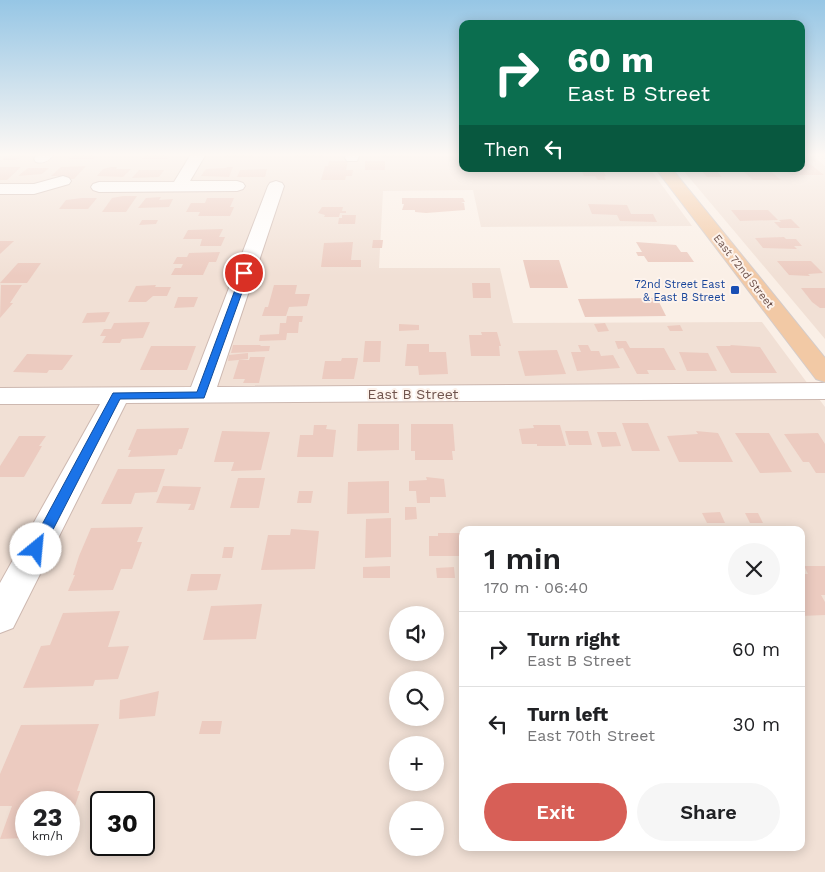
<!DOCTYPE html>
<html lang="en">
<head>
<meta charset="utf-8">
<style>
	:root { --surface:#fff; --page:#f6f6f6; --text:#202124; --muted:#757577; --line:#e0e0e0; --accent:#d75f57 }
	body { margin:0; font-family:"Work Sans",sans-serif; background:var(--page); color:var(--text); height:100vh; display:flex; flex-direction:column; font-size:19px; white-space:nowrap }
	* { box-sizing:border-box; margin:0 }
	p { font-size:16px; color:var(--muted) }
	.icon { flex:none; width:28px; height:28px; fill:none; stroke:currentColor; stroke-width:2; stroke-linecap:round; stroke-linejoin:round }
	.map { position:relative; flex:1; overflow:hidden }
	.panel { position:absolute; left:459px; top:526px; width:346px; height:325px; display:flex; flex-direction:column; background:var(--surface); border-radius:10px; box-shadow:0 2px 12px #0003 }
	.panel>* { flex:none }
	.hud { position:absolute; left:459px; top:20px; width:346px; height:152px; border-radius:10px; box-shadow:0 2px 12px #0003; background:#0b6e4f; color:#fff; overflow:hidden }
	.buttons { position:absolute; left:389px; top:606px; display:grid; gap:10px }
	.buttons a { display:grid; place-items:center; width:55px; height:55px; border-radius:50%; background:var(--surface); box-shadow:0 2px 12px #0003; font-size:25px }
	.speed { position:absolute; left:15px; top:791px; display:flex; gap:10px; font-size:25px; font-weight:700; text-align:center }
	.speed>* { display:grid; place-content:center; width:65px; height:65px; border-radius:50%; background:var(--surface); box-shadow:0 2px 12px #0003; line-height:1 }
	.speed small { font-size:12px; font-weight:400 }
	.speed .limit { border:2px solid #111; border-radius:8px; background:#fff; color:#111 }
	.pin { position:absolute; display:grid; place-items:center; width:42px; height:42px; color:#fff; margin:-21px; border:2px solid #fff; border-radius:50%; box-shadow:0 1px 5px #0007 }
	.me { position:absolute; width:55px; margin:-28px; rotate:28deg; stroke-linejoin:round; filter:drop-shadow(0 0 4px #0008) }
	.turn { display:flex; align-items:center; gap:18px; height:105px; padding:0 25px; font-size:22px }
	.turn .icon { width:65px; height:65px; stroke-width:2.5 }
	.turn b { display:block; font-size:35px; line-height:42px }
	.then { display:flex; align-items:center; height:48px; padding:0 25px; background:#0003; gap:10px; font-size:19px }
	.round { display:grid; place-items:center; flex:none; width:52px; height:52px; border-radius:26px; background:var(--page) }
	.overview { display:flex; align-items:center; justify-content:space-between; height:85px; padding:0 25px }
	h1 { font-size:30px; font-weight:600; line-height:38px }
	.cta { display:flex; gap:10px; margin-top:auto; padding:10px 25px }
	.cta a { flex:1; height:58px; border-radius:30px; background:var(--accent); color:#fff; font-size:20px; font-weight:600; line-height:58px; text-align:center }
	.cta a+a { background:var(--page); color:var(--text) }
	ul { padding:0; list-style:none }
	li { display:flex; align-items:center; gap:15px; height:75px; padding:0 25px; border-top:1px solid var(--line) }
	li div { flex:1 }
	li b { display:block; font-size:19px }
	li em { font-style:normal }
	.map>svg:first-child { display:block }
	.residential { fill:#f1e0d5; fill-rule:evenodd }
	.building { fill:#eccbc0 }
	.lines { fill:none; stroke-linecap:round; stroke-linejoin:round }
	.minor-casing { stroke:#cdb8b0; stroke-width:2 }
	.major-casing { stroke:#d4ccca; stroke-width:2 }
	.minor { fill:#fff; fill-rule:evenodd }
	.major { fill:#f2c9a5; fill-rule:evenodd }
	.route { fill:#1a73e8; stroke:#114b97 }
	.transit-dot { fill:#1a4fb4; stroke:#fdf3ec; stroke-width:2 }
	.labels { text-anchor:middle; stroke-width:4; stroke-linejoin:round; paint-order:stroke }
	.far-street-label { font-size:11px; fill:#70544d; stroke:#fdf3ec }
	.far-transit-label { font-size:11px; fill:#164399; stroke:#fdf3ec; text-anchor:end }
	.street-label { font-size:14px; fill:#70544d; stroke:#fdf3ec }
</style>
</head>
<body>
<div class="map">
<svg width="825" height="872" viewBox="0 0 825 872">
	<rect width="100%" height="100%" fill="#faefe6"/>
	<g class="residential">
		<path d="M 0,154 L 462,154 L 462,169 L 650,169 L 692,226 L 481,227 L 473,190 L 383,191 L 379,268 L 500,268 L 513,323 L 762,322 L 825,407 L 825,872 L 0,872 ZM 462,530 L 801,530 L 801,848 L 462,848 ZM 398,615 L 435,615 L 435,652 L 398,652 ZM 398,680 L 435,680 L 435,718 L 398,718 ZM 398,745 L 435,745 L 435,782 L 398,782 ZM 26,802 L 69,802 L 69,845 L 26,845 ZM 101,802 L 144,802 L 144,845 L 101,845 ZM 398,810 L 435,810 L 435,848 L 398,848 Z"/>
		<polygon points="801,154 810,154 825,166 825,339 682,169 801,169"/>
	</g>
	<g class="building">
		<polygon points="10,154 24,154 28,155 15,160 2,160"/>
		<polygon points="97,154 93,159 69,159 74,155"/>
		<polygon points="145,154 168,154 169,155 167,159 142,159"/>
		<polygon points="226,154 254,154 252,158 224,158"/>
		<polygon points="295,154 322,154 322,158 294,158"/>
		<rect x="381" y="154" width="28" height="4"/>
		<polygon points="329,161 348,161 346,170 353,170 352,176 346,176 345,180 321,180 325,166 328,166"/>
		<rect x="365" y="161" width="20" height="9"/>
		<polygon points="801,164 810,164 824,175 791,175 784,169 801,169"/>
		<polygon points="86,166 74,179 59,179 62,176 51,176 61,167"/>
		<polygon points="0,167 21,167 7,180 0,180"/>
		<polygon points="111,167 117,167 116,169 131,169 123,177 97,176 103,169"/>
		<polygon points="227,167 233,167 229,177 201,176 206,169 226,168"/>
		<polygon points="28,168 49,168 42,174 18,176"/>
		<polygon points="267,169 265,177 237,177 240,170"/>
		<polygon points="591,169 602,169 606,176 604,176 606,180 598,180 595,176 584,176 581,170 592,170"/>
		<polygon points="700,169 722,169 724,171 717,171 722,177 707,177"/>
		<polygon points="750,169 768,169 781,180 753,180 744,172 753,172"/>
		<polygon points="139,170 164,170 159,177 132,178"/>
		<polygon points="123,196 137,196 126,212 102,212 112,198"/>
		<polygon points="161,197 159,200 173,199 169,207 138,208 146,198"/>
		<polygon points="82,198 97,198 88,209 59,209 66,200"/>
		<polygon points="207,198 234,198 230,207 234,207 230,216 198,216 200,212 186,212 191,203 205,203"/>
		<polygon points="402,198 463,198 465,202 461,202 464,203 465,210 426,213 415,212 415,210 402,210 404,204 402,204"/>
		<polygon points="588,204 627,205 631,214 653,214 657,222 620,221 617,215 592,214"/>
		<polygon points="322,207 343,207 342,211 346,211 346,213 340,213 339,217 324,217 325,215 318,213"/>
		<polygon points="731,210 768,210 778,220 740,221"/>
		<polygon points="342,215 356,215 355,224 338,224 339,218 342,218"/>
		<polygon points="791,219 800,228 780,228 774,222 781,222 779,220"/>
		<polygon points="142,220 158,220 156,224 139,225"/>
		<polygon points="223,229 219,237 225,237 221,246 200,246 202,239 183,239 188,230"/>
		<polygon points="784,237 786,239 796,239 802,246 794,246 797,249 763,248 755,238"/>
		<polygon points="373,240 383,240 382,248 372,248"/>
		<polygon points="0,241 14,241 0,254"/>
		<polygon points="353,242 351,260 361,260 361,267 321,267 324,243"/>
		<polygon points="636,242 676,245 681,252 687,252 694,262 648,262 644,256 638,256 636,252 642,252"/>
		<polygon points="220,252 216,262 209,262 203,275 171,275 175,268 181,268 183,264 173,264 177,257 187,257 189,253"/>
		<polygon points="523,260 559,260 568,288 530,288"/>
		<polygon points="777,261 811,261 823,273 808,274 810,276 789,275"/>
		<polygon points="18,263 41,263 27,283 0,283"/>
		<polygon points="472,283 490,283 491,298 473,298"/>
		<polygon points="1,285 22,285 10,303 13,303 0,318"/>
		<polygon points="156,285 155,287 171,287 167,296 153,296 146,302 128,302 136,286"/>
		<polygon points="274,285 297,285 295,294 310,294 307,306 289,307 286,316 262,316 265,307 268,307"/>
		<polygon points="801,288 825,288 825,308 820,308 812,302"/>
		<polygon points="178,297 198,297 194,307 174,308"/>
		<polygon points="657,298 666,316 585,317 578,299"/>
		<polygon points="110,312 105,322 82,323 87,313"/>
		<polygon points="287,316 303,316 302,322 299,322 298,333 287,333 286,340 259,341 260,335 279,334 280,323 286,323"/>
		<polygon points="150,322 143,338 122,339 120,343 102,343 106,336 100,336 104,329 111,329 114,323"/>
		<polygon points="605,323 609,331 598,332 594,324"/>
		<polygon points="399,324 419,325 419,330 399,331"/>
		<polygon points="680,325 683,331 670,331 667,326"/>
		<polygon points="481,332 497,332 501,346 499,346 500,356 471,356 469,335 482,335"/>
		<polygon points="365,341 381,341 380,362 363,362"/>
		<polygon points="615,341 626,341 630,348 664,348 676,370 647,370 649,374 637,374 623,348 618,349"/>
		<polygon points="407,344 429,344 429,352 446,352 448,374 419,375 418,366 405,366"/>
		<polygon points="233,345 261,345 260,346 270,346 269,351 231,353"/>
		<polygon points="578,345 588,345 591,351 599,351 601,356 613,355 620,368 577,371 571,352 581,352"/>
		<polygon points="730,345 760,347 777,373 731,373 716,346 731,346"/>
		<polygon points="151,346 196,346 187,370 140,370"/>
		<polygon points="557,350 566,374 525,376 518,351"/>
		<polygon points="679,352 708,353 717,371 687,371"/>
		<polygon points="248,353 248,359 228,361 229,355"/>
		<polygon points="27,354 73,355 62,370 49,370 47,373 13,372"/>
		<polygon points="250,357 265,357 259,383 243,383 245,379 233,379 239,360 249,360"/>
		<polygon points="342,358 358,358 354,379 322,379 325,361 341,361"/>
		<polygon points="622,423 648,423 660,451 632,451"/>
		<polygon points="358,424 399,424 399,450 357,451"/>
		<polygon points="411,424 453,424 455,451 452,451 453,460 415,460 415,451 411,451"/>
		<polygon points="314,425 327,425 326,429 336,430 333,457 297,457 300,435 313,435"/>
		<polygon points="533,425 560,425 566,446 537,446 537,444 522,444 519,429 534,428"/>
		<polygon points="189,428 182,449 179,449 177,455 128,457 131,450 128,450 137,429"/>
		<polygon points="222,431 270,432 261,470 231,471 234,462 214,462"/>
		<polygon points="565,431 588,431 592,445 569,445"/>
		<polygon points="696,431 718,433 733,462 679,462 667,436 698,434"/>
		<polygon points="597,432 616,432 621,446 602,447"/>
		<polygon points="735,433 769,433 792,472 760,473"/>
		<polygon points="818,433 825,444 825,473 816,473 809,462 803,462 784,434"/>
		<polygon points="19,436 46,436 39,446 42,446 24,477 0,477 0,466"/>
		<polygon points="118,469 165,469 157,492 135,493 131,504 101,504"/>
		<polygon points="426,477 444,479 446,497 430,497 430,503 417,503 416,491 409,491 409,481 427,480"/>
		<polygon points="238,478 265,478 259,508 230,508"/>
		<polygon points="389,481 389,513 347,514 348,482"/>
		<polygon points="163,486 201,487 194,510 188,510 191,504 156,503"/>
		<polygon points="299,491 313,491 311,503 297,503"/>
		<polygon points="405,507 416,507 417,519 405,520"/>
		<polygon points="720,512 725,523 707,523 702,513"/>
		<polygon points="745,513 758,513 763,523 750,523"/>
		<polygon points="391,518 391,557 365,558 366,519"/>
		<polygon points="143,527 137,542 142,542 132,569 121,569 113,590 68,591 75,575 73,575 79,556 91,528"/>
		<polygon points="291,529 319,531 315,569 261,570 268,535 290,535"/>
		<polygon points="438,533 462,533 462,556 429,556 429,536 438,536"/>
		<polygon points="224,547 234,547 232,558 222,558"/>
		<polygon points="390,566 390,578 363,578 363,567"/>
		<polygon points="804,566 825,566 825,595 821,595 825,602 825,615 801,616 801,574 808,574"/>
		<polygon points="454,567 455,578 437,578 436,568"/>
		<polygon points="191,574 221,574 217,590 187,591"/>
		<polygon points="262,604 256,639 203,640 211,606"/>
		<polygon points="120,611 108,647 129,646 118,679 95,680 93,686 23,688 41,646 50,645 63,613"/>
		<polygon points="159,691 155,716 119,719 120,700"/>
		<polygon points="202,721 222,721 220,734 199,734"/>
		<polygon points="99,724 77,791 80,791 69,824 69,802 26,802 26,838 0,839 12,806 0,806 0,774 21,725"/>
	</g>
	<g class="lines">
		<defs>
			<g id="minor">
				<path d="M 38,154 L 54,154 C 49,161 44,164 36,162 L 34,159 Z"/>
				<polygon points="191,154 206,154 190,181 237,181 243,183 245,186 243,189 237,191 99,192 93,190 91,187 93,184 99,182 174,182"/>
				<polygon points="346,154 360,154 357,161 347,161 345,158"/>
				<polygon points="63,176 69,178 71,181 69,184 34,194 0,194 0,184 34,184"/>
				<polygon points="276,181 282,183 284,186 217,387 825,383 825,399 126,403 13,628 0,633 0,583 100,404 0,404 0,388 191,387 268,186 270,183"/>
			</g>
			<polygon id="major" points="656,169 672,169 825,358 825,382 816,379"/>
		</defs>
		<use href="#minor" class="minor-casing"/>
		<use href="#major" class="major-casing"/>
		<use href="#minor" class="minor"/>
		<use href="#major" class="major"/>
	</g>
	<linearGradient id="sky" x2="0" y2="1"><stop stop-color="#96c6e5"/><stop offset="0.56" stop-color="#fdf8f4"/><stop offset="1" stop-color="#fdf8f4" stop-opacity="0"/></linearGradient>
	<rect width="825" height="276" fill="url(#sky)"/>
	<polygon class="route" points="242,271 249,273 204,398 120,399 41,553 36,554 31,553 29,549 31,545 113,393 197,392"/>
	<rect class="transit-dot" x="730" y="285" width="10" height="10" rx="2.5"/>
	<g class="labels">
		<g class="far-street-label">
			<text transform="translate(744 271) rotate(52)" y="4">East 72nd Street</text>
		</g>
		<g class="far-transit-label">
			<text x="725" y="288">72nd Street East<tspan x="725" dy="13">&amp; East B Street</tspan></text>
		</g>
		<g class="street-label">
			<text x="413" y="399">East B Street</text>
		</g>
	</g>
</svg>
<div class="buttons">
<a><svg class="icon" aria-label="sound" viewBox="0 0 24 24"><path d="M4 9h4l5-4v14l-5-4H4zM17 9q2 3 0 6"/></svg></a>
<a><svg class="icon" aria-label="search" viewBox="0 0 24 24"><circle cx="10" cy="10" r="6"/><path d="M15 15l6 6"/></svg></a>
<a>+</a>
<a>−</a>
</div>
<div class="speed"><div>23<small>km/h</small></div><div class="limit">30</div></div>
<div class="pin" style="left:244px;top:273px;background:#d93025"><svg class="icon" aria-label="arrive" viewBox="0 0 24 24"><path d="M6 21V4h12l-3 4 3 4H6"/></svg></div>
<svg class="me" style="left:36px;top:549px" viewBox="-20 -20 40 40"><circle r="19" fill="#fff"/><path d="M0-13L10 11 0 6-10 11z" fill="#1a73e8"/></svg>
<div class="hud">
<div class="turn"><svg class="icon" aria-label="right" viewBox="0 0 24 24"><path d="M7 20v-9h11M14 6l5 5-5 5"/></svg><div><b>60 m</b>East B Street</div></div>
<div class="then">Then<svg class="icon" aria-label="left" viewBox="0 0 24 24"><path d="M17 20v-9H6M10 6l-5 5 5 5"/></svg></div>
</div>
<section class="panel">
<div class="overview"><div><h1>1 min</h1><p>170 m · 06:40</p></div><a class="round"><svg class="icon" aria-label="close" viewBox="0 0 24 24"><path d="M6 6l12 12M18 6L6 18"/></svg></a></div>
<ul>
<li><svg class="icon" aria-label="right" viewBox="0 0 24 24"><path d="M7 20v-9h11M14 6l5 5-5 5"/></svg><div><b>Turn right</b><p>East B Street</p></div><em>60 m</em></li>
<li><svg class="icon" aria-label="left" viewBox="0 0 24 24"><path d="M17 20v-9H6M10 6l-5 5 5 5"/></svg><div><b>Turn left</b><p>East 70th Street</p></div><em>30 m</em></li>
</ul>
<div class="cta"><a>Exit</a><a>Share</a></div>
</section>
</div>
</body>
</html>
